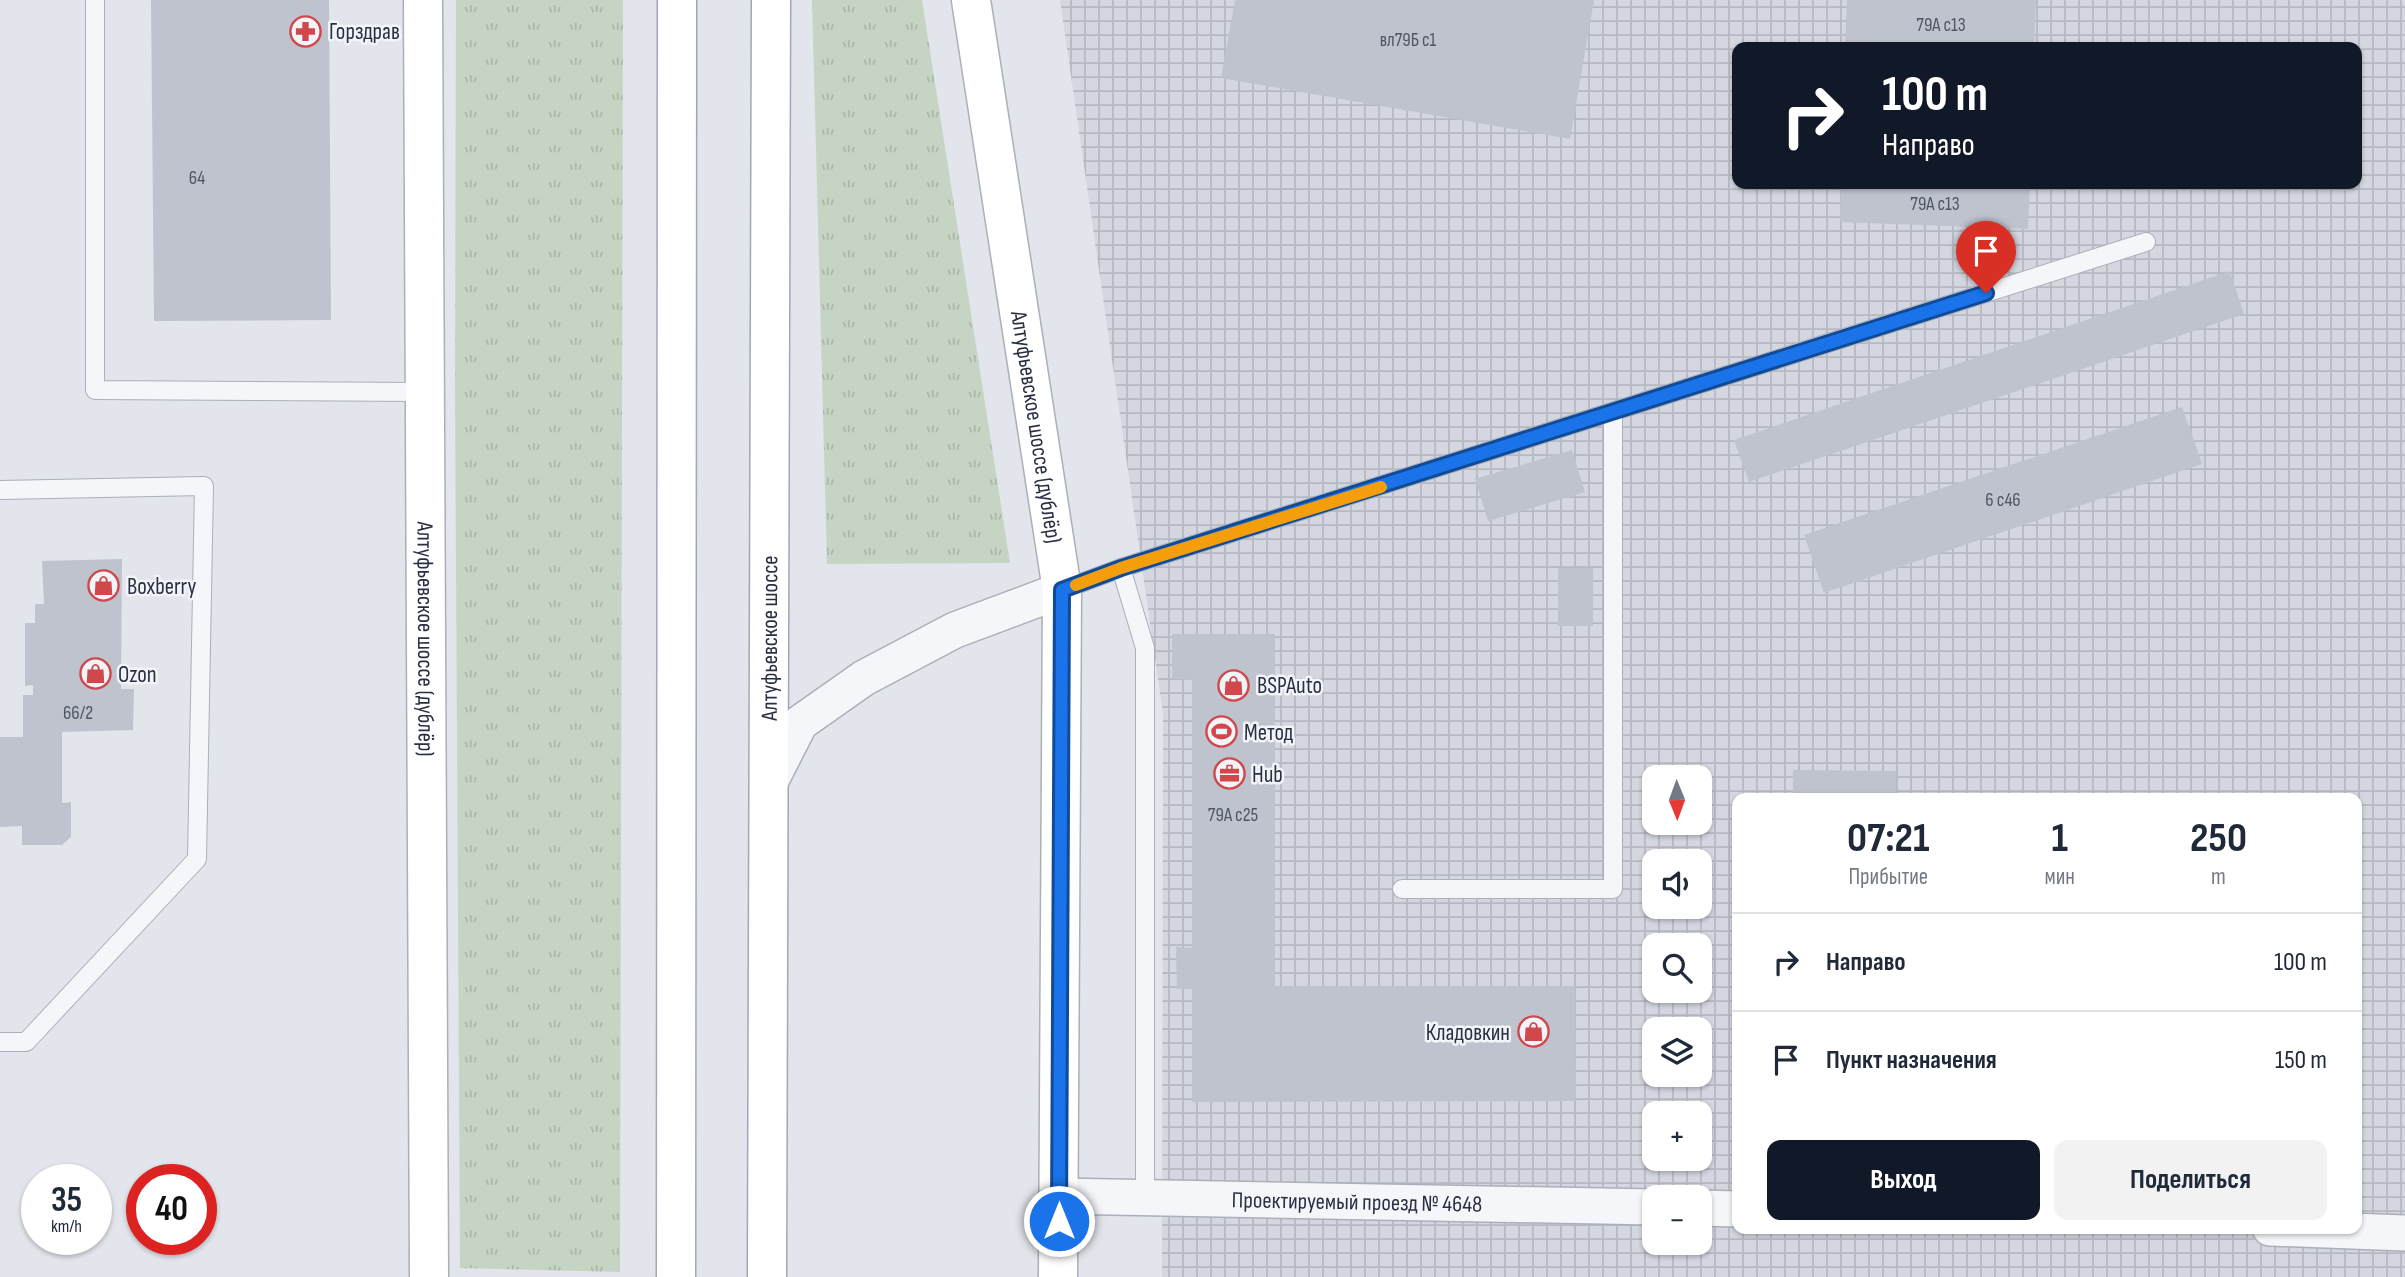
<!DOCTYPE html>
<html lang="ru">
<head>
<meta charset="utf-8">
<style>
	:root { --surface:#fff; --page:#f2f2f3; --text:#1f2937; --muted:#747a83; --line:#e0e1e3; --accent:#111827 }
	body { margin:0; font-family:"Sofia Sans Condensed",sans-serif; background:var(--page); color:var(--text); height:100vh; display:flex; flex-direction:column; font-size:26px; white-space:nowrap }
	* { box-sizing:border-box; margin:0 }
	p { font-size:23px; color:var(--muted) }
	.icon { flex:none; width:38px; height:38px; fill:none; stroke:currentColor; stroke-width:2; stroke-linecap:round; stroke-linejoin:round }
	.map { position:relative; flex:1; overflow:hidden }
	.panel { position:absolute; left:1732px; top:793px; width:630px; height:441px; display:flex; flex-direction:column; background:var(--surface); border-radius:14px; box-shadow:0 2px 5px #0004 }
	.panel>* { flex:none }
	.banner { position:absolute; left:1732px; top:42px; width:630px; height:147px; border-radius:14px; box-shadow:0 2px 5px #0004; background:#111827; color:#fff; overflow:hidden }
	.needle { width:46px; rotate:179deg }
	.tools { position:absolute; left:1642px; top:765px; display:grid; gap:14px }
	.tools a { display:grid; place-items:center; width:70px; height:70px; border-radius:14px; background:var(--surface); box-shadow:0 2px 5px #0004; font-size:35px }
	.speed { position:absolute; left:21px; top:1164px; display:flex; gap:14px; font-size:35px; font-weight:700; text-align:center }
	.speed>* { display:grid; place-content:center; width:91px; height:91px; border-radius:50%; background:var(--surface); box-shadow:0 2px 5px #0004; line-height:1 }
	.speed small { font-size:18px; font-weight:400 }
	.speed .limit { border:10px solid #d22; background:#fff; color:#111 }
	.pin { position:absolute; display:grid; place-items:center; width:60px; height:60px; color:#fff; margin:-72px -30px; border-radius:50% 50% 50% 0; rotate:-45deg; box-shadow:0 0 7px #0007 }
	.pin .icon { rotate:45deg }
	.me { position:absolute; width:77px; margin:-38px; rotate:0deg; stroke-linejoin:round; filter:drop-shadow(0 0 5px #0008) }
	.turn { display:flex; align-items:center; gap:24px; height:147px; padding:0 35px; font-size:32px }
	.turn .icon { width:91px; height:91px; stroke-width:2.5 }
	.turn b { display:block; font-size:49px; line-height:60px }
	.eta { display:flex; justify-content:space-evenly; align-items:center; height:119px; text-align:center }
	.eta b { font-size:42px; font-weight:700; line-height:49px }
	.button { display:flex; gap:14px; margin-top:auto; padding:14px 35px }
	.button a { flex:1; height:80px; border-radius:14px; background:var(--accent); color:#fff; font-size:28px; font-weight:700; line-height:80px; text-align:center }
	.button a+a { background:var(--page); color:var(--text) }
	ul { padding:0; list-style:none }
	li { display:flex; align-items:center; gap:21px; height:98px; padding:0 35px; border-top:2px solid var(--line) }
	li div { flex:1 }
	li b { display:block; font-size:26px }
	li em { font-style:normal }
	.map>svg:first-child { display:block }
	.industrial { fill:url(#industrial-grid); fill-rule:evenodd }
	.grass { fill:url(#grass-tufts) }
	.building { fill:#bfc3ce }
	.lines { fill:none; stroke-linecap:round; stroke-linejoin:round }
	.lane-casing { stroke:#abafb9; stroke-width:20 }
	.street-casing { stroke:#abafb9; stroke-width:38 }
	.secondary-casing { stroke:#abafb9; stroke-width:41 }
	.primary-casing { stroke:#a1a7b7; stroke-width:41 }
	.lane { stroke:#f5f6f9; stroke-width:18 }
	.street { stroke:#f5f6f9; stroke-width:35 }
	.secondary { stroke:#fff; stroke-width:38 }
	.primary { stroke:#fff; stroke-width:38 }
	.route-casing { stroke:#114b97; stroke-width:18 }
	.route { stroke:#1a73e8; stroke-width:12 }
	.slow { stroke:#f59e0b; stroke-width:12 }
	.labels { text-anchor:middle; stroke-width:5; stroke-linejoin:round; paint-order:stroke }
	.number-label { font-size:19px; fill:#4f5566 }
	.poi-label { font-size:23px; fill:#2a3043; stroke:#f2f4f8; text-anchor:start }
	.street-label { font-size:23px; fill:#2a3043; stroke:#f2f4f8 }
</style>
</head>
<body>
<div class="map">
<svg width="2405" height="1277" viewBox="0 0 2405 1277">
	<defs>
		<pattern id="industrial-grid" width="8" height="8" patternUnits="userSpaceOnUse" patternTransform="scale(1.75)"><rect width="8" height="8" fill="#d4d7e0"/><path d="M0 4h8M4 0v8" fill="none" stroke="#b6b9c1"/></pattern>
		<pattern id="grass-tufts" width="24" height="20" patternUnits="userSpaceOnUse" patternTransform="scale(1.75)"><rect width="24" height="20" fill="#c6d5c3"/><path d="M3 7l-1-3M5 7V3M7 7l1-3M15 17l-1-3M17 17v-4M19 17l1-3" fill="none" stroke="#aab7a9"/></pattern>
	</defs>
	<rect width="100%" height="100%" fill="#e2e5eb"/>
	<path class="industrial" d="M 1060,0 L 2405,0 L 2405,1277 L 1162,1277 L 1163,713 ZM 1738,47 L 2357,47 L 2357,184 L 1738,184 ZM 1654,777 L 1699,777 L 1699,822 L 1654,822 ZM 1738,798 L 2357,798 L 2357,1228 L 1738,1228 ZM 1654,861 L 1699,861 L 1699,906 L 1654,906 ZM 1654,945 L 1699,945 L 1699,990 L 1654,990 ZM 1654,1029 L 1699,1029 L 1699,1074 L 1654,1074 ZM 1654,1113 L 1699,1113 L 1699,1158 L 1654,1158 ZM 1654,1197 L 1699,1197 L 1699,1242 L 1654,1242 Z"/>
	<g class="grass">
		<polygon points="456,0 623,0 620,1272 460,1268 455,389"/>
		<polygon points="812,0 922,0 1010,563 827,564"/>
	</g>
	<g class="building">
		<polygon points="151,0 329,0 331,320 154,321"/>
		<polygon points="1235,0 1594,0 1570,139 1221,78"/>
		<polygon points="1847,0 2036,0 2034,47 1845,47"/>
		<polygon points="1841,184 2030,184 2028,229 1840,222"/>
		<polygon points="2230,271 2244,314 1749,482 1734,440"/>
		<polygon points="2182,407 2202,464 1824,593 1804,535"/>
		<polygon points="1572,450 1585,492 1488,521 1475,479"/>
		<polygon points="122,559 121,689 134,689 133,730 62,732 62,803 71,802 71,837 62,845 22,845 22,826 0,827 0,737 23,737 23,695 33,695 33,685 25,686 25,623 35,623 35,604 44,604 42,561"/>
		<rect x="1558" y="568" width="35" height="58"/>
		<polygon points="1172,634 1275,634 1275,986 1575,986 1576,1101 1192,1102 1192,989 1177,989 1176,947 1192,948 1192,680 1172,679"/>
		<polygon points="1793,770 1896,771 1896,798 1793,798"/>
	</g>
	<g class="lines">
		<defs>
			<g id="lane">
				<polyline points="95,0 95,390 424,392"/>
				<polyline points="0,490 204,486 197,859 26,1042 0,1042"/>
				<polyline points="1121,568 1145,648 1145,1198"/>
				<polyline points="1062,590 1121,568 2146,242"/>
				<polyline points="1402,889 1613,889 1613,412"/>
			</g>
			<g id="street">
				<polyline points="770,782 800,723 864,678 955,630 1062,590"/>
				<path id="s1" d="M 1059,1196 L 1654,1207"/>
				<polyline points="1699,1208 1738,1209"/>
				<polyline points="2270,1228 2405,1233"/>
			</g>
			<g id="secondary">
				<path id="s2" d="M 423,0 L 429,1277"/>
				<path id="s3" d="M 971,0 L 1062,590 L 1058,1277"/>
			</g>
			<g id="primary">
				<polyline points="676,1277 677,0"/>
				<path id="s4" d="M 767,1277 L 771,0"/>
			</g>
		</defs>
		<use href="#lane" class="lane-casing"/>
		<use href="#street" class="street-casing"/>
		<use href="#secondary" class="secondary-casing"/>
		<use href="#primary" class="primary-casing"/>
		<use href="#lane" class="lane"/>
		<use href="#street" class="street"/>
		<use href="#secondary" class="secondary"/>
		<use href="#primary" class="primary"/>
	</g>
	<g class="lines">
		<defs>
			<polyline id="route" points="1059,1221 1062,590 1121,568 1986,293"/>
		</defs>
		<use href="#route" class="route-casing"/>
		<use href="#route" class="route"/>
		<polyline class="slow" points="1076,585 1121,568 1381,487"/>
	</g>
	<defs>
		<symbol id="pharmacy-ring" viewBox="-11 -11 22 22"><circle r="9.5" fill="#f2f4f8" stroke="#d0474c" stroke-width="1.5"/><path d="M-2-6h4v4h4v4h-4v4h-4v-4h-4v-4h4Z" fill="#d0474c"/></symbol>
		<symbol id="shop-ring" viewBox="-11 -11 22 22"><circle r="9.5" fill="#f2f4f8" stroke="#d0474c" stroke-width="1.5"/><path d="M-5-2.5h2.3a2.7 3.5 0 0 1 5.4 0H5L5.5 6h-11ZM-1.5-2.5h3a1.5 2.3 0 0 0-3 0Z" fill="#d0474c"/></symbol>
		<symbol id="stadium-ring" viewBox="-11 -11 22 22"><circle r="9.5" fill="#f2f4f8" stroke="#d0474c" stroke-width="1.5"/><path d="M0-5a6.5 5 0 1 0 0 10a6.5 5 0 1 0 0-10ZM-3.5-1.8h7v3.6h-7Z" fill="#d0474c"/></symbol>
		<symbol id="office-ring" viewBox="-11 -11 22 22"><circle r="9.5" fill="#f2f4f8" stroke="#d0474c" stroke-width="1.5"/><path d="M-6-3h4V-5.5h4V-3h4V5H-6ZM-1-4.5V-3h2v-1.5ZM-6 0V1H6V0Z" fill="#d0474c"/></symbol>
	</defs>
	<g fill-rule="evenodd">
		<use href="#pharmacy-ring" x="288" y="14" width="35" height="35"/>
		<use href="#shop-ring" x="86" y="568" width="35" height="35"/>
		<use href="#shop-ring" x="78" y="656" width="35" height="35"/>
		<use href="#shop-ring" x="1216" y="668" width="35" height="35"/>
		<use href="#stadium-ring" x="1204" y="714" width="35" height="35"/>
		<use href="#office-ring" x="1212" y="756" width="35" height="35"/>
		<use href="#shop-ring" x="1516" y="1014" width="35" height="35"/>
	</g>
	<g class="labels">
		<g class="number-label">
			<text x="1941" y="31">79A c13</text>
			<text x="1408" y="46">вл79Б с1</text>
			<text x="197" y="184">64</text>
			<text x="1935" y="210">79A c13</text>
			<text x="2003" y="506">6 с46</text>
			<text x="78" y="719">66/2</text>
			<text x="1233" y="821">79А с25</text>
		</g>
		<g class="poi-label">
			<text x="329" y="39">Горздрав</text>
			<text x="127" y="594">Boxberry</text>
			<text x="118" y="682">Ozon</text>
			<text x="1257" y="693">BSPAuto</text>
			<text x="1244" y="740">Метод</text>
			<text x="1252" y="782">Hub</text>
			<text x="1510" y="1040" text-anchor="end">Кладовкин</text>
		</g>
		<g class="street-label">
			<text dy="8" stroke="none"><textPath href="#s3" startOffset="432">Алтуфьевское шоссе (дублёр)</textPath></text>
			<text dy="8" stroke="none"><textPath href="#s2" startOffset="639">Алтуфьевское шоссе (дублёр)</textPath></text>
			<text dy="8" stroke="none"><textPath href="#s4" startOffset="639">Алтуфьевское шоссе</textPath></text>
			<text dy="8" stroke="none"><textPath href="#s1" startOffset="298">Проектируемый проезд № 4648</textPath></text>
		</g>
	</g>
</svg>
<div class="tools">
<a><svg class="needle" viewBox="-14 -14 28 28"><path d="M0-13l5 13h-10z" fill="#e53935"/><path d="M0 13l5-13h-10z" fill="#747a83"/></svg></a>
<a><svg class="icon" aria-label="sound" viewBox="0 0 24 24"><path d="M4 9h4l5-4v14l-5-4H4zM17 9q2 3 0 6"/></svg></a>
<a><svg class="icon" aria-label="search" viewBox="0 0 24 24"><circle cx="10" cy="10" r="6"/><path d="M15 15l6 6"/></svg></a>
<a><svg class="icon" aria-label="layers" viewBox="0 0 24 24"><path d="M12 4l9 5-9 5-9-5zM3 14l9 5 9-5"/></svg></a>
<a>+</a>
<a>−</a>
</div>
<div class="speed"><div>35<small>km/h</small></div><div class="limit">40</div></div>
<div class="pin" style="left:1986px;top:293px;background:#d93025"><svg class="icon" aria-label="arrive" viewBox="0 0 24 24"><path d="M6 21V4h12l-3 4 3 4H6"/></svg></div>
<svg class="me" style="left:1059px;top:1221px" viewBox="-20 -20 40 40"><circle r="17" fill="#1a73e8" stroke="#fff" stroke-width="3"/><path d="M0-11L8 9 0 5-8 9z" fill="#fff"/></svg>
<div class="banner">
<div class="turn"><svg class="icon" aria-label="right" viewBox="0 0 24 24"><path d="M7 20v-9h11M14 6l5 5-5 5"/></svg><div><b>100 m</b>Направо</div></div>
</div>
<section class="panel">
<div class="eta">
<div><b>07:21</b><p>Прибытие</p></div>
<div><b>1</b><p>мин</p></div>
<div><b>250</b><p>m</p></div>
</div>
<ul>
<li><svg class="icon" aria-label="right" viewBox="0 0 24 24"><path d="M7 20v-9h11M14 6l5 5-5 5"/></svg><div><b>Направо</b></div><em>100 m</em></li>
<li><svg class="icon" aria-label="arrive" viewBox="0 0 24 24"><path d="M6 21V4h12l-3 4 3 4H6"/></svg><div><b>Пункт назначения</b></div><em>150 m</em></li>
</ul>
<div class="button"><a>Выход</a><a>Поделиться</a></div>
</section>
</div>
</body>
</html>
